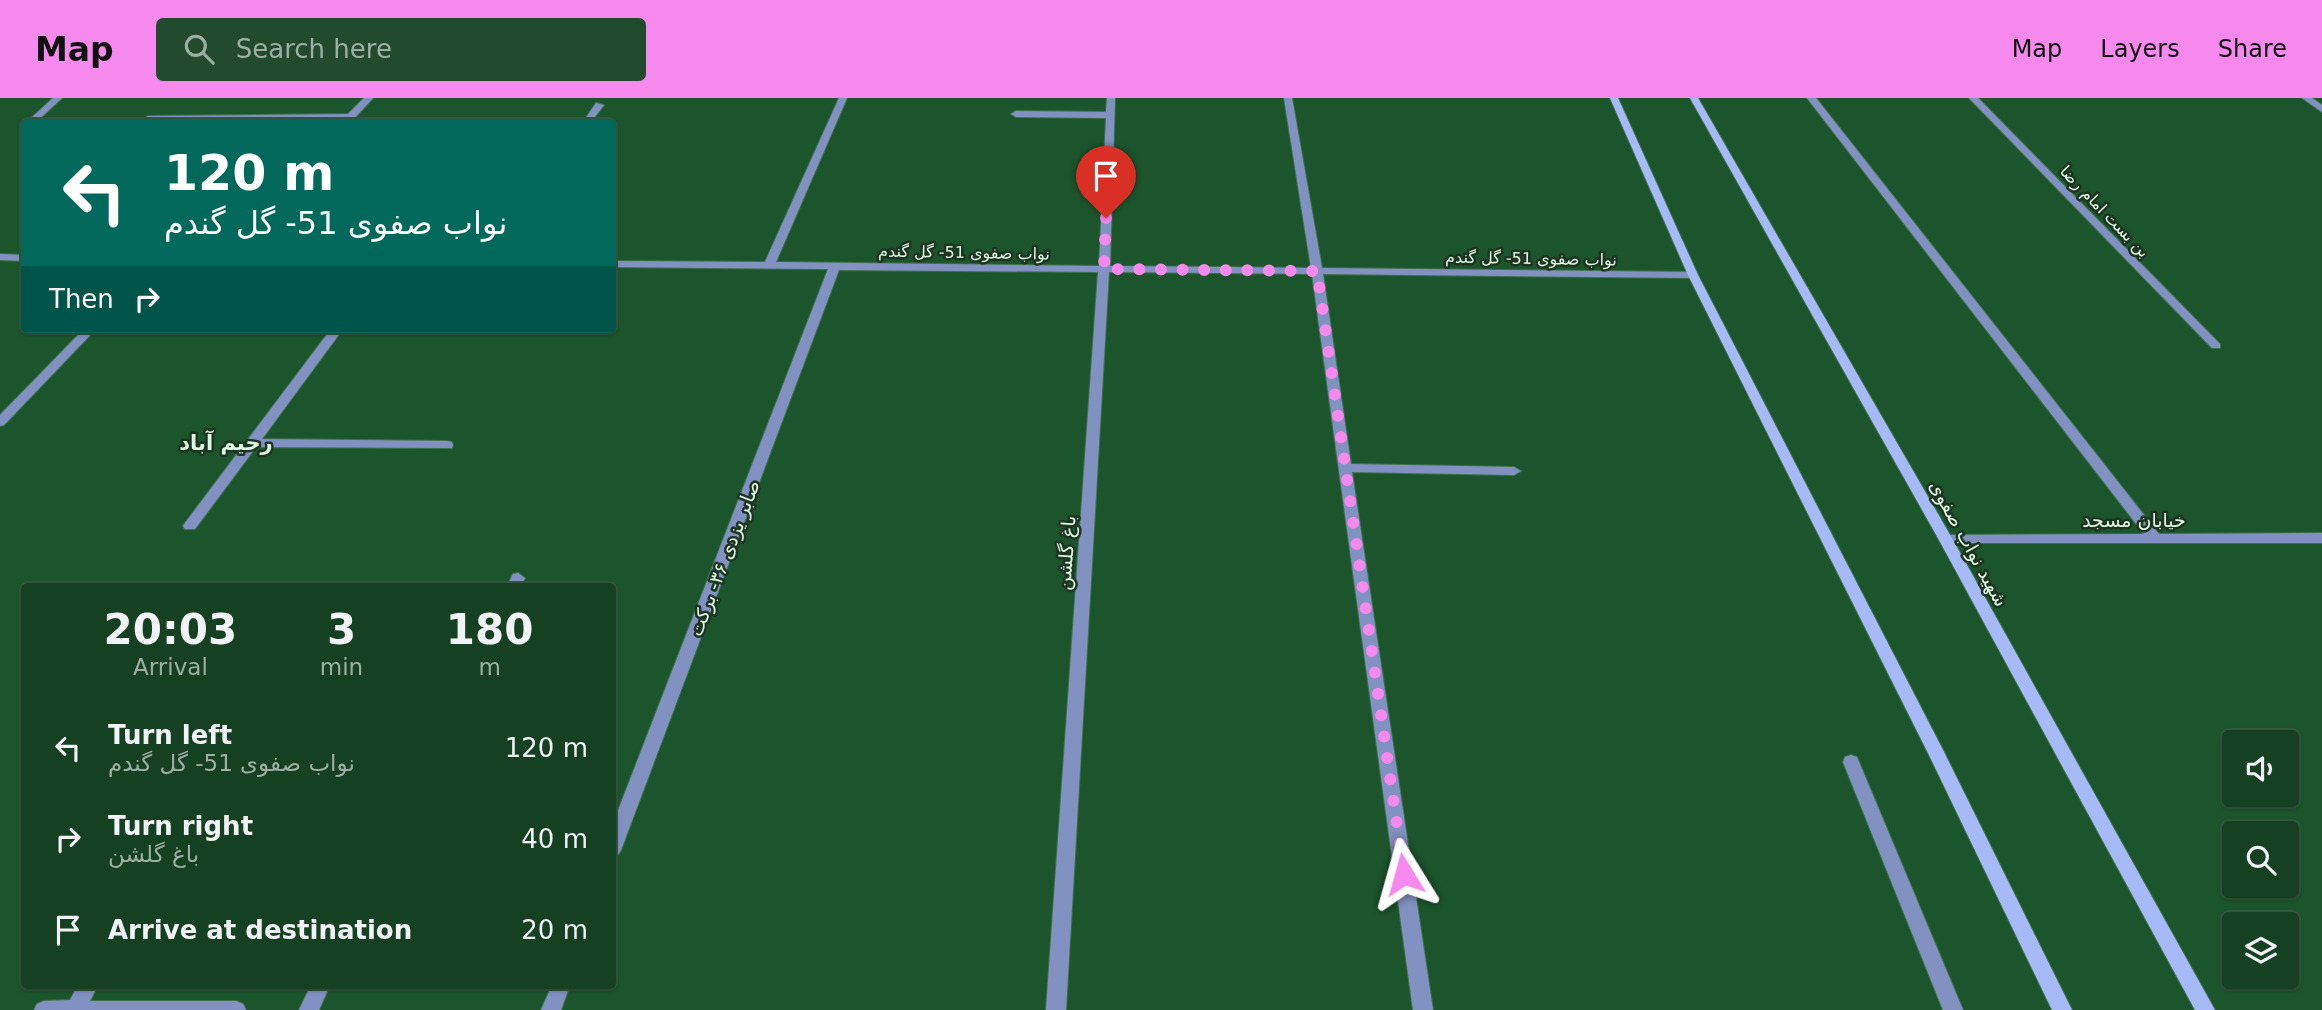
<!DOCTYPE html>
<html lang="en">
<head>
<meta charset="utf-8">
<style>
	:root { --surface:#154021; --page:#224b2e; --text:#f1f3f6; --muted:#9dafa5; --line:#34593f; --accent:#f689ee }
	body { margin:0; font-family:"DejaVu Sans",Vazirmatn,sans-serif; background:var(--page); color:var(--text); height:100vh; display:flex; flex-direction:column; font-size:26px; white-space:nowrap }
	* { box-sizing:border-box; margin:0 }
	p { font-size:23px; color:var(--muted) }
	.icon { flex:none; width:38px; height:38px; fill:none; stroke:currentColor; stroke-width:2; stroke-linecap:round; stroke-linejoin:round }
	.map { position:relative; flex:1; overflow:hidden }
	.side { position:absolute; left:21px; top:485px; width:595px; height:406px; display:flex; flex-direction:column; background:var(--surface); border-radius:7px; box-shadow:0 2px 5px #0004,0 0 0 2px var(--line) }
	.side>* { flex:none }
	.top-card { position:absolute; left:21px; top:21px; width:595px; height:214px; border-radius:7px; box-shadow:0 2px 5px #0004,0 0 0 2px var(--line); background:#00695c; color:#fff; overflow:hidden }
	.tools { position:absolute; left:2222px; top:632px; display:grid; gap:14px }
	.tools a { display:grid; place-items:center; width:77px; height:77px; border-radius:7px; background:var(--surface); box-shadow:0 2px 5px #0004,0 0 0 2px var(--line); font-size:35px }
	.pin { position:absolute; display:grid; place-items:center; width:60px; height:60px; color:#fff; margin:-72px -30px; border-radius:50% 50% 50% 0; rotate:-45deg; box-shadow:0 0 7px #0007 }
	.pin .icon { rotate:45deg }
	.me { position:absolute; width:77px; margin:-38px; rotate:352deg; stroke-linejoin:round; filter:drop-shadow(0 0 5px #0008) }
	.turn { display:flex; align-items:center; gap:24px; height:147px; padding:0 28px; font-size:32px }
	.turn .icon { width:91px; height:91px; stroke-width:2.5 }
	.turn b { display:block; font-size:49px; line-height:60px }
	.then { display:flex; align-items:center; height:66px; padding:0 28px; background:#0003; gap:14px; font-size:26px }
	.eta { display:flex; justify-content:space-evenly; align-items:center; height:119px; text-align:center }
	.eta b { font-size:42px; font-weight:800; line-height:49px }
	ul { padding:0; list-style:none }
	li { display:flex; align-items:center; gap:21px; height:91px; padding:0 28px }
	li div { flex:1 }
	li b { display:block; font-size:26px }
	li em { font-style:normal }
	header { display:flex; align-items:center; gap:42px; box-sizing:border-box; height:98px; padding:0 35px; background:var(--accent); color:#111 }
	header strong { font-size:33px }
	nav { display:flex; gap:38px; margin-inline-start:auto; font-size:24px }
	.search { width:490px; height:63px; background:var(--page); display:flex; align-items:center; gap:18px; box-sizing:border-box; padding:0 24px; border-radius:7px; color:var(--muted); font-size:26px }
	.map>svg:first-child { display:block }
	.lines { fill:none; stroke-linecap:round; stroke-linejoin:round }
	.street-casing { stroke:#3f734d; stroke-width:2 }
	.secondary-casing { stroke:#3f734d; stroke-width:2 }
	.street { fill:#8191c1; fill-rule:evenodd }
	.secondary { fill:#a6baf7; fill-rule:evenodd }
	.route { stroke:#f689ee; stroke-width:12; stroke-dasharray:0 21.6 }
	.labels { text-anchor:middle; stroke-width:5; stroke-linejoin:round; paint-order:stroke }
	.far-street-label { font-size:16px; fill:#ddfae1; stroke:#1d3422 }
	.street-label { font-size:19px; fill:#ddfae1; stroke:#1d3422 }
	.neighbourhood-label { font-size:21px; font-weight:bold; fill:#ddfae1; stroke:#1d3422 }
</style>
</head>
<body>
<header>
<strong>Map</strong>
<div class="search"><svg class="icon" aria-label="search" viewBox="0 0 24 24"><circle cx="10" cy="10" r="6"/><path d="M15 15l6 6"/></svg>Search here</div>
<nav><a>Map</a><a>Layers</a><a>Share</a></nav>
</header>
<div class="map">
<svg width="2322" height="912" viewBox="0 0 2322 912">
	<rect width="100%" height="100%" fill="#1c552c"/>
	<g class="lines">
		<defs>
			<g id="street">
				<polygon points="53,0 62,0 36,24 27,24"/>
				<polygon points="364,0 373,0 351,24 342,24 343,22 148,24 143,21 148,18 348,16"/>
				<polygon points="839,0 847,0 776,164 1099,168 1106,20 1016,19 1011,16 1016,13 1106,14 1107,0 1115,0 1110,168 1311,170 1284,0 1292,0 1322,170 1693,174 1698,177 1693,180 1323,176 1351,366 1514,369 1521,373 1514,377 1352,374 1433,912 1413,912 1312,176 1109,174 1066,912 1046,912 1098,174 839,172 621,752 618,757 612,759 612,728 828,171 612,169 612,163 765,164"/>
				<polygon points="1807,0 1816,0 2159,436 2322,435 2322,445 1941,445 1939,442 1941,439 1946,437 2144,436"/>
				<polygon points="1969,0 1978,0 2220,246 2220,250 2212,250"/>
				<polygon points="2302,0 2312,0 2322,7 2322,14"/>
				<polygon points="596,5 604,7 591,24 583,24"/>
				<polygon points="0,156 24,157 24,163 0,162"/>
				<polygon points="84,231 96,231 4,327 0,328 0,317"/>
				<polygon points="331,231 343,231 262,341 447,343 452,344 453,347 452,350 256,349 195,431 185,431 183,428 185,425"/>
				<polygon points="518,475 525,480 521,488 507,488 513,476"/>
				<polygon points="1851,657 1857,659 1859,664 1963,912 1943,912 1843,664 1845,659"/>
				<polygon points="78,887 98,887 90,903 236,903 243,906 246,912 34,912 37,906 44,903 70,902"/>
				<polygon points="311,887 330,887 319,912 299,912"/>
				<polygon points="552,887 570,887 561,912 541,912"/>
			</g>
			<g id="secondary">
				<polygon points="1610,0 1618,0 1698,177 1943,652 2072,912 2052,912 1929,657 1688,177"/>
				<polygon points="1690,0 1698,0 1953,442 2215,912 2195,912 1939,442"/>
			</g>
		</defs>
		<use href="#street" class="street-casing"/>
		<use href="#secondary" class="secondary-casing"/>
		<use href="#street" class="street"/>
		<use href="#secondary" class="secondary"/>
	</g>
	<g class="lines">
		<polyline class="route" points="1106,120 1104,171 1317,173 1404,776"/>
	</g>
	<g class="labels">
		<g class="far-street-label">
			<text transform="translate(2105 113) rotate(46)" y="6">بن بست امام رضا</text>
			<text transform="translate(964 154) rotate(1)" y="6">نواب صفوی 51- گل گندم</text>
			<text transform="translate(1531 160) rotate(1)" y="6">نواب صفوی 51- گل گندم</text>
		</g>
		<g class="street-label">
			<text x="2134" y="429">خیابان مسجد</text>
			<text transform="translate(1969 445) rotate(61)" y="7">شهید نواب صفوی</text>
			<text transform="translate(1066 455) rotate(-86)" y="7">باغ گلشن</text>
			<text transform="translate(724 460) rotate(-69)" y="7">صابر یزدی ۳۶- برکت</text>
		</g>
		<g class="neighbourhood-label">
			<text x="226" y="352">رحیم آباد</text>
		</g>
	</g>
</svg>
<div class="tools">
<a><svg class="icon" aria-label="sound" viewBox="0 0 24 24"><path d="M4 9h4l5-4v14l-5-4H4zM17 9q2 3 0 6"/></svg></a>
<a><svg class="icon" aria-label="search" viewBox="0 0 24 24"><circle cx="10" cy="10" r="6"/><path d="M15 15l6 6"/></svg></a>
<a><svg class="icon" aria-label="layers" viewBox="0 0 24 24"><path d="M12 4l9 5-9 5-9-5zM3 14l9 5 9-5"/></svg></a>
</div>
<div class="pin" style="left:1106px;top:120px;background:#d93025"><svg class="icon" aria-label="arrive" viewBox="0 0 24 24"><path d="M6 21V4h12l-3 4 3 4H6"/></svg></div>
<svg class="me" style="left:1404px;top:776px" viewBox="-20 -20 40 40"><path d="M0-17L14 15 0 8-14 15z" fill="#f689ee" stroke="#fff" stroke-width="4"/></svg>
<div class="top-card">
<div class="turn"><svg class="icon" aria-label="left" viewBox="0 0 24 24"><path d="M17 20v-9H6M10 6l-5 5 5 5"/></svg><div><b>120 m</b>نواب صفوی 51- گل گندم</div></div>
<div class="then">Then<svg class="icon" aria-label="right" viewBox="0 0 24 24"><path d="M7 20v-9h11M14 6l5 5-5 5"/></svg></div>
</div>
<section class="side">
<div class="eta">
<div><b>20:03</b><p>Arrival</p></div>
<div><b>3</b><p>min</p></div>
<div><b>180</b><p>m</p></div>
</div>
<ul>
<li><svg class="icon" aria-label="left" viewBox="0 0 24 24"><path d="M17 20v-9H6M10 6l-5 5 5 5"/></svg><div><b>Turn left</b><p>نواب صفوی 51- گل گندم</p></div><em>120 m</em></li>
<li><svg class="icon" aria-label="right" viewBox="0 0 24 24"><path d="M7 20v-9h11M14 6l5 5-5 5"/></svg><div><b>Turn right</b><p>باغ گلشن</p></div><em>40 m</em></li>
<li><svg class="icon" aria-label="arrive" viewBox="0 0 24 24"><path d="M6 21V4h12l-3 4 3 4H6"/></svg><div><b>Arrive at destination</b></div><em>20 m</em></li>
</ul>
</section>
</div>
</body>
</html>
